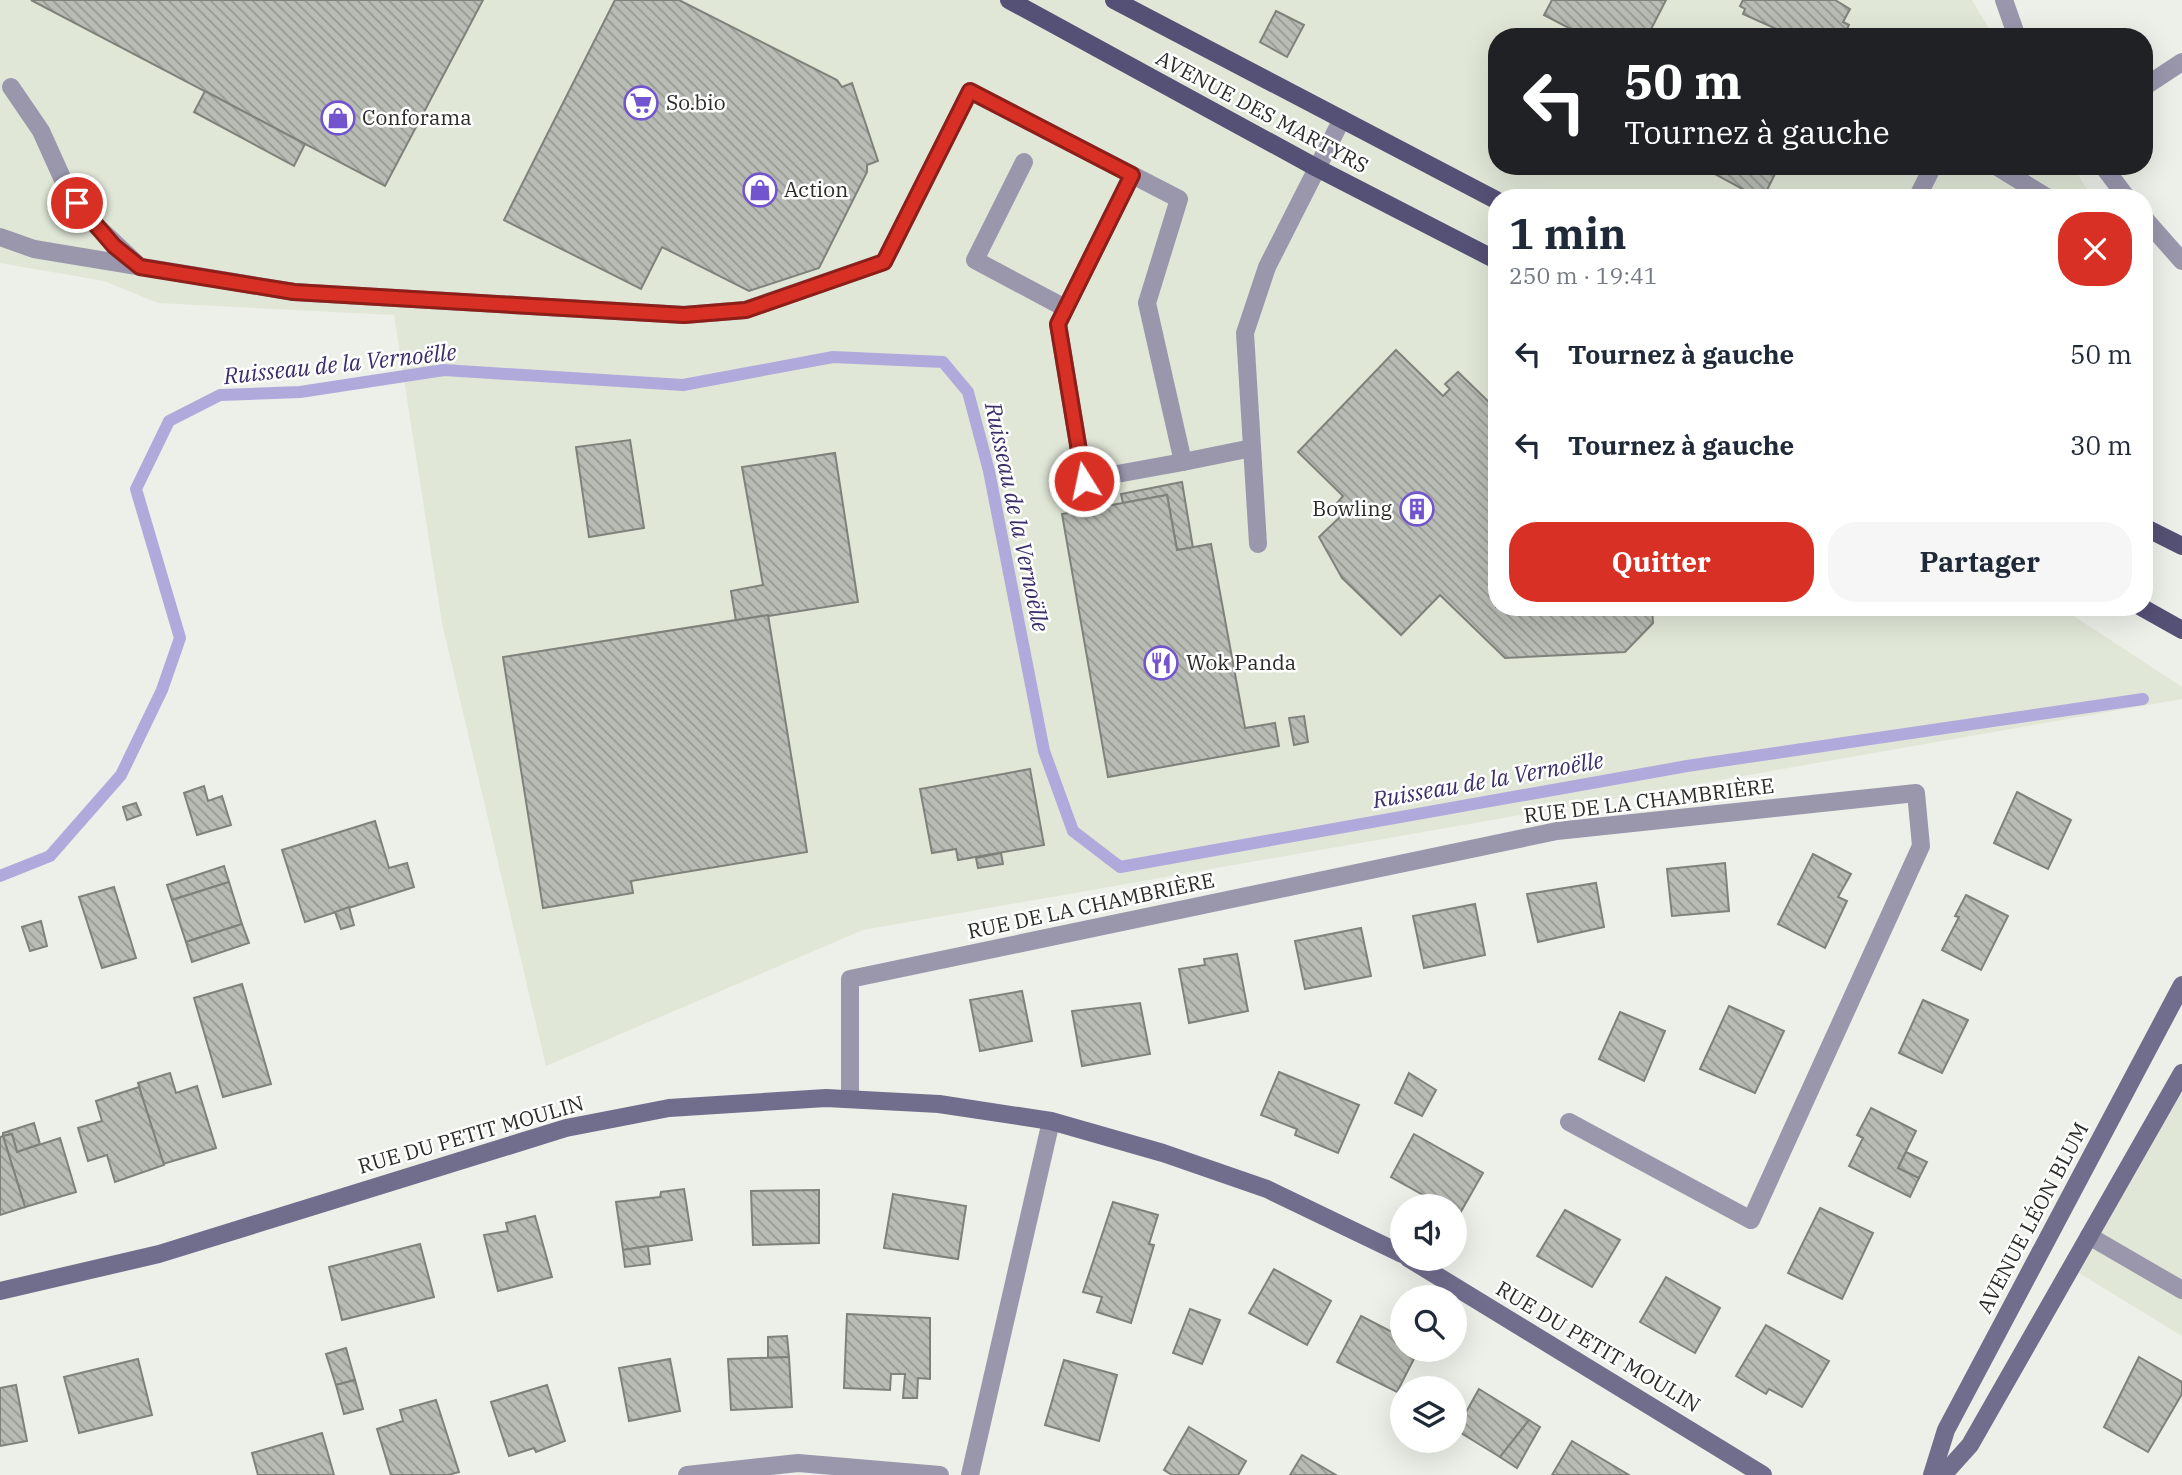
<!DOCTYPE html>
<html lang="fr">
<head>
<meta charset="utf-8">
<style>
	:root { --surface:#fff; --page:#f6f6f7; --text:#1f2937; --muted:#747a83; --accent:#d93025 }
	body { margin:0; font-family:"IBM Plex Serif",serif; background:var(--page); color:var(--text); height:100vh; display:flex; flex-direction:column; font-size:26px; white-space:nowrap }
	* { box-sizing:border-box; margin:0 }
	p { font-size:23px; color:var(--muted) }
	.icon { flex:none; width:38px; height:38px; fill:none; stroke:currentColor; stroke-width:2; stroke-linecap:round; stroke-linejoin:round }
	.map { position:relative; flex:1; overflow:hidden }
	.sheet { position:absolute; left:1488px; top:189px; width:665px; height:427px; display:flex; flex-direction:column; background:var(--surface); border-radius:28px; box-shadow:0 7px 28px #0002 }
	.sheet>* { flex:none }
	.top-card { position:absolute; left:1488px; top:28px; width:665px; height:147px; border-radius:28px; box-shadow:0 7px 28px #0002; background:#202124; color:#fff; overflow:hidden }
	.fabs { position:absolute; left:1390px; top:1194px; display:grid; gap:14px }
	.fabs a { display:grid; place-items:center; width:77px; height:77px; border-radius:50%; background:var(--surface); box-shadow:0 7px 28px #0002; font-size:35px }
	.pin { position:absolute; display:grid; place-items:center; width:60px; height:60px; color:#fff; margin:-30px; border:4px solid #fff; border-radius:50%; box-shadow:0 2px 7px #0007 }
	.me { position:absolute; width:77px; margin:-38px; rotate:350deg; stroke-linejoin:round; filter:drop-shadow(0 0 5px #0008) }
	.turn { display:flex; align-items:center; gap:24px; height:147px; padding:0 21px; font-size:32px }
	.turn .icon { width:91px; height:91px; stroke-width:2.5 }
	.turn b { display:block; font-size:49px; line-height:60px }
	.round { display:grid; place-items:center; flex:none; width:74px; height:74px; border-radius:28px; background:var(--page) }
	.summary { display:flex; align-items:center; justify-content:space-between; height:119px; padding:0 21px }
	h1 { font-size:42px; font-weight:800; line-height:52px }
	.action { display:flex; gap:14px; margin-top:auto; padding:14px 21px }
	.action a { flex:1; height:80px; border-radius:28px; background:var(--accent); color:#fff; font-size:28px; font-weight:800; line-height:80px; text-align:center }
	.action a+a { background:var(--page); color:var(--text) }
	ul { padding:0; list-style:none }
	li { display:flex; align-items:center; gap:21px; height:91px; padding:0 21px }
	li div { flex:1 }
	li b { display:block; font-size:26px }
	li em { font-style:normal }
	.map>svg:first-child { display:block }
	.built { fill:#e0e7d7 }
	.lines { fill:none; stroke-linecap:round; stroke-linejoin:round }
	.stream { stroke:#b0aadc; stroke-width:12 }
	.building { fill:url(#building-back-hatch); stroke:#7f827b; stroke-width:2 }
	.lane { stroke:#9a97ad; stroke-width:18 }
	.street { stroke:#9a97ad; stroke-width:18 }
	.secondary { stroke:#716d8d; stroke-width:18 }
	.primary { stroke:#555075; stroke-width:18 }
	.route-casing { stroke:#8d1f18; stroke-width:18 }
	.route { stroke:#d93025; stroke-width:12 }
	.labels { text-anchor:middle; stroke-width:5; stroke-linejoin:round; paint-order:stroke }
	.poi-label { font-size:21px; fill:#2b2c29; stroke:#fff; text-anchor:start }
	.street-label { font-size:21px; fill:#2b2c29; stroke:#fff }
	.water-label { font-size:23px; font-style:italic; fill:#3c2e6b; stroke:#fff }
</style>
</head>
<body>
<div class="map">
<svg width="2182" height="1475" viewBox="0 0 2182 1475">
	<defs>
		<pattern id="building-back-hatch" width="6" height="6" patternUnits="userSpaceOnUse" patternTransform="scale(1.75)"><rect width="6" height="6" fill="#b8bcb4"/><path d="M-1 5l2 2M0 0l6 6M5-1l2 2" fill="none" stroke="#969992"/></pattern>
	</defs>
	<rect width="100%" height="100%" fill="#ecf0e8"/>
	<g class="built">
		<polygon points="0,0 1972,0 1994,37 1496,37 1496,166 2073,166 2092,198 1496,198 1496,607 2060,607 2182,687 2182,699 863,930 546,1066 442,623 394,315 158,303 104,281 0,263"/>
		<polygon points="2182,1073 2182,1336 2071,1268"/>
	</g>
	<g class="lines">
		<polyline class="stream" points="0,876 50,856 121,775 162,690 180,638 136,489 169,421 220,395 300,392 444,370 683,385 833,357 943,362 968,392 989,471 1044,751 1073,831 1120,867 1687,766 2143,699"/>
	</g>
	<g class="building">
		<polygon points="31,0 483,0 385,186"/>
		<polygon points="615,0 679,0 837,80 842,87 852,83 878,161 867,165 867,172 819,268 749,291 662,247 641,289 504,220"/>
		<polygon points="1552,0 1666,0 1647,37 1586,37 1544,15"/>
		<polygon points="1743,0 1835,0 1850,9 1843,22 1849,25 1843,37 1794,37 1743,14 1745,9 1740,6"/>
		<polygon points="1276,11 1304,25 1287,57 1260,42"/>
		<polygon points="205,91 305,144 294,166 194,112"/>
		<polygon points="1715,166 1770,166 1777,170 1763,198 1759,198 1711,172"/>
		<polygon points="1396,350 1443,396 1450,389 1445,384 1458,372 1496,409 1496,607 1652,607 1653,623 1625,652 1505,658 1440,595 1401,635 1342,578 1319,537 1340,517 1337,503 1343,496 1298,452"/>
		<polygon points="630,440 644,528 589,537 576,447"/>
		<polygon points="835,453 858,602 736,621 731,591 763,585 742,467"/>
		<polygon points="1182,482 1193,548 1177,550 1167,495 1123,503 1121,494"/>
		<polygon points="1167,495 1177,550 1211,544 1245,728 1275,723 1279,746 1108,777 1062,514"/>
		<polygon points="768,615 807,852 631,881 633,893 543,908 503,657"/>
		<polygon points="1304,716 1308,742 1294,745 1289,718"/>
		<polygon points="1030,769 1044,845 958,860 956,849 932,853 920,789"/>
		<polygon points="204,786 208,801 222,796 231,825 197,835 184,793"/>
		<polygon points="2017,792 2071,820 2048,869 1994,843"/>
		<polygon points="136,803 141,815 127,820 123,807"/>
		<polygon points="375,821 389,868 407,863 414,887 305,922 282,850"/>
		<polygon points="1001,853 1003,864 978,868 976,858"/>
		<polygon points="1813,854 1851,874 1838,897 1847,901 1825,948 1778,924"/>
		<polygon points="1725,863 1729,911 1672,916 1667,869"/>
		<polygon points="224,866 229,882 172,900 167,885"/>
		<polygon points="229,882 242,924 186,942 172,900"/>
		<polygon points="1596,883 1604,927 1538,942 1527,894"/>
		<polygon points="114,887 136,958 102,968 79,897"/>
		<polygon points="1966,895 2008,916 1981,970 1942,950 1959,917 1955,916"/>
		<polygon points="1475,904 1485,955 1424,968 1413,916"/>
		<polygon points="349,907 354,925 341,929 335,912"/>
		<polygon points="41,921 47,946 30,951 22,927"/>
		<polygon points="242,924 249,943 192,962 186,942"/>
		<polygon points="1361,928 1371,976 1305,989 1295,941"/>
		<polygon points="1237,954 1248,1011 1189,1023 1179,969 1205,965 1204,959"/>
		<polygon points="242,984 271,1084 223,1097 194,998"/>
		<polygon points="1022,991 1032,1041 980,1051 970,1000"/>
		<polygon points="1923,1000 1968,1020 1942,1073 1899,1053"/>
		<polygon points="1140,1003 1150,1054 1082,1066 1072,1011"/>
		<polygon points="1729,1006 1784,1031 1755,1093 1700,1069"/>
		<polygon points="1620,1012 1665,1031 1644,1081 1599,1059"/>
		<polygon points="1279,1072 1359,1105 1338,1153 1295,1135 1297,1129 1261,1115"/>
		<polygon points="170,1073 176,1093 197,1086 216,1148 163,1164 138,1083"/>
		<polygon points="1409,1073 1436,1090 1422,1116 1395,1103"/>
		<polygon points="139,1087 164,1165 115,1182 107,1155 88,1161 78,1128 102,1121 96,1101"/>
		<polygon points="1871,1108 1916,1131 1898,1168 1919,1178 1910,1197 1849,1166 1863,1138 1857,1135"/>
		<polygon points="34,1123 40,1144 17,1152 12,1134 3,1136 3,1133"/>
		<polygon points="12,1134 17,1152 60,1138 76,1192 25,1207 3,1136"/>
		<polygon points="1414,1134 1483,1173 1459,1215 1454,1212 1454,1206 1443,1206 1391,1177"/>
		<polygon points="3,1136 25,1207 0,1215 0,1137"/>
		<polygon points="1906,1152 1927,1162 1919,1178 1898,1168"/>
		<polygon points="684,1189 692,1240 623,1250 616,1202 660,1197 661,1192"/>
		<polygon points="819,1190 819,1243 753,1245 751,1191"/>
		<polygon points="893,1194 966,1206 958,1259 884,1248"/>
		<polygon points="1113,1202 1158,1215 1149,1244 1154,1245 1131,1323 1097,1312 1102,1297 1083,1292"/>
		<polygon points="1820,1208 1873,1233 1842,1299 1788,1273"/>
		<polygon points="1565,1210 1620,1240 1592,1287 1537,1256"/>
		<polygon points="535,1216 552,1277 498,1291 484,1235 508,1231 506,1223"/>
		<polygon points="420,1244 434,1297 342,1320 329,1267"/>
		<polygon points="648,1246 650,1264 625,1267 623,1250"/>
		<polygon points="1274,1269 1331,1301 1307,1345 1249,1313"/>
		<polygon points="1666,1277 1720,1308 1695,1353 1640,1322"/>
		<polygon points="1190,1309 1220,1320 1202,1364 1173,1353"/>
		<polygon points="847,1314 930,1318 930,1379 918,1378 917,1398 903,1398 905,1374 891,1374 890,1390 844,1388"/>
		<polygon points="1361,1316 1402,1337 1402,1349 1419,1349 1397,1392 1337,1362"/>
		<polygon points="1766,1325 1829,1361 1802,1407 1769,1389 1766,1394 1736,1376"/>
		<polygon points="787,1336 789,1357 768,1358 768,1337"/>
		<polygon points="346,1348 355,1380 336,1385 326,1354"/>
		<polygon points="789,1357 792,1407 731,1410 728,1359"/>
		<polygon points="2139,1357 2182,1382 2182,1394 2148,1452 2104,1427"/>
		<polygon points="138,1359 152,1415 79,1433 64,1377"/>
		<polygon points="670,1359 680,1411 629,1421 619,1368"/>
		<polygon points="1064,1360 1117,1375 1099,1441 1045,1425"/>
		<polygon points="355,1380 363,1409 344,1414 336,1385"/>
		<polygon points="16,1385 27,1441 0,1446 0,1388"/>
		<polygon points="547,1385 565,1441 536,1452 534,1448 509,1456 491,1402"/>
		<polygon points="1479,1389 1529,1420 1500,1457 1456,1430"/>
		<polygon points="436,1400 459,1472 448,1475 391,1475 377,1429 403,1421 400,1410"/>
		<polygon points="1529,1420 1540,1427 1517,1468 1500,1457"/>
		<polygon points="1189,1427 1246,1461 1238,1475 1172,1475 1164,1470"/>
		<polygon points="322,1433 334,1475 258,1475 252,1453"/>
		<polygon points="1572,1441 1629,1475 1552,1475"/>
		<polygon points="1302,1455 1336,1475 1290,1475"/>
	</g>
	<g class="lines">
		<g class="lane">
			<polyline points="11,87 41,131 68,191 86,216 137,264"/>
			<polyline points="2144,87 2182,62"/>
			<polyline points="1024,162 975,260 1065,308"/>
			<polyline points="1996,166 2048,198"/>
			<polyline points="1132,175 1058,324 1084,480 1183,462"/>
			<polyline points="1917,198 1933,166"/>
			<polyline points="0,237 34,249 294,292 684,315 745,310 884,262 970,91 1179,199 1147,303 1183,462 1252,448"/>
			<polyline points="2089,1236 2182,1290"/>
		</g>
		<g class="street">
			<polyline points="2004,0 2017,37"/>
			<polyline points="2103,166 2127,198"/>
			<polyline points="2144,218 2182,261"/>
			<polyline points="1258,544 1245,333 1267,267 1342,119"/>
			<polyline points="850,1099 850,979 1557,831 1916,793 1921,846 1751,1220 1569,1122"/>
			<polyline points="687,1475 798,1463 940,1475"/>
			<polyline points="970,1475 1051,1121"/>
		</g>
		<g class="secondary">
			<polyline points="1408,1258 1763,1475"/>
			<polyline points="0,1291 159,1254 566,1128 669,1108 826,1098 939,1104 1051,1121 1163,1153 1267,1189 1402,1254"/>
			<polyline points="1932,1475 1946,1430 2182,985"/>
			<polyline points="1943,1475 1970,1445 2182,1073"/>
		</g>
		<g class="primary">
			<polyline points="1009,0 1317,168 1496,260"/>
			<polyline points="1114,0 1496,200"/>
			<polyline points="2144,527 2182,546"/>
			<polyline points="2141,607 2182,630"/>
		</g>
	</g>
	<g class="lines">
		<defs>
			<polyline id="route" points="77,203 114,246 140,267 294,292 684,315 746,310 884,262 970,91 1132,175 1058,324 1084,481"/>
		</defs>
		<use href="#route" class="route-casing"/>
		<use href="#route" class="route"/>
	</g>
	<defs>
		<symbol id="supermarket-ring" viewBox="-11 -11 22 22"><circle r="9.5" fill="#fff" stroke="#7254ce" stroke-width="1.5"/><path d="M-6-5.5h2.5l.6 2H6L4.5 2H-2.5L-4.4-4H-6ZM-1.5 3.2a1.3 1.3 0 1 0 .1 0ZM3 3.2a1.3 1.3 0 1 0 .1 0Z" fill="#7254ce"/></symbol>
		<symbol id="shop-ring" viewBox="-11 -11 22 22"><circle r="9.5" fill="#fff" stroke="#7254ce" stroke-width="1.5"/><path d="M-5-2.5h2.3a2.7 3.5 0 0 1 5.4 0H5L5.5 6h-11ZM-1.5-2.5h3a1.5 2.3 0 0 0-3 0Z" fill="#7254ce"/></symbol>
		<symbol id="building-ring" viewBox="-11 -11 22 22"><circle r="9.5" fill="#fff" stroke="#7254ce" stroke-width="1.5"/><path d="M-4-6H4V6H1V3H-1V6H-4ZM-2.5-4.3h1.7v1.8h-1.7ZM.8-4.3h1.7v1.8H.8ZM-2.5-1h1.7V.8h-1.7ZM.8-1h1.7V.8H.8Z" fill="#7254ce"/></symbol>
		<symbol id="restaurant-ring" viewBox="-11 -11 22 22"><circle r="9.5" fill="#fff" stroke="#7254ce" stroke-width="1.5"/><path d="M-5-6h1v4h1v-4h1v4h1v-4h1v5L-1.5 .5V6h-2V.5L-5-1ZM5-6V6H3V1.5H1.5Q1.5-4 5-6Z" fill="#7254ce"/></symbol>
	</defs>
	<g fill-rule="evenodd">
		<use href="#supermarket-ring" x="622" y="84" width="38" height="38"/>
		<use href="#shop-ring" x="319" y="99" width="38" height="38"/>
		<use href="#shop-ring" x="741" y="171" width="38" height="38"/>
		<use href="#building-ring" x="1398" y="490" width="38" height="38"/>
		<use href="#restaurant-ring" x="1142" y="644" width="38" height="38"/>
	</g>
	<g class="labels">
		<g class="poi-label">
			<text x="666" y="110">So.bio</text>
			<text x="362" y="125">Conforama</text>
			<text x="784" y="197">Action</text>
			<text x="1392" y="516" text-anchor="end">Bowling</text>
			<text x="1186" y="670">Wok Panda</text>
		</g>
		<g class="street-label">
			<text transform="translate(1262 112) rotate(28)" y="7">AVENUE DES MARTYRS</text>
			<text transform="translate(1649 801) rotate(-7)" y="7">RUE DE LA CHAMBRIÈRE</text>
			<text transform="translate(1091 906) rotate(-12)" y="7">RUE DE LA CHAMBRIÈRE</text>
			<text transform="translate(471 1135) rotate(-16)" y="7">RUE DU PETIT MOULIN</text>
			<text transform="translate(2033 1218) rotate(-62)" y="7">AVENUE LÉON BLUM</text>
			<text transform="translate(1598 1347) rotate(31)" y="7">RUE DU PETIT MOULIN</text>
		</g>
		<g class="water-label">
			<text transform="translate(340 364) rotate(-6)" y="8">Ruisseau de la Vernoëlle</text>
			<text transform="translate(1017 517) rotate(78)" y="8">Ruisseau de la Vernoëlle</text>
			<text transform="translate(1488 780) rotate(-10)" y="8">Ruisseau de la Vernoëlle</text>
		</g>
	</g>
</svg>
<div class="fabs">
<a><svg class="icon" aria-label="sound" viewBox="0 0 24 24"><path d="M4 9h4l5-4v14l-5-4H4zM17 9q2 3 0 6"/></svg></a>
<a><svg class="icon" aria-label="search" viewBox="0 0 24 24"><circle cx="10" cy="10" r="6"/><path d="M15 15l6 6"/></svg></a>
<a><svg class="icon" aria-label="layers" viewBox="0 0 24 24"><path d="M12 4l9 5-9 5-9-5zM3 14l9 5 9-5"/></svg></a>
</div>
<div class="pin" style="left:77px;top:203px;background:#d93025"><svg class="icon" aria-label="arrive" viewBox="0 0 24 24"><path d="M6 21V4h12l-3 4 3 4H6"/></svg></div>
<svg class="me" style="left:1084px;top:481px" viewBox="-20 -20 40 40"><circle r="17" fill="#d93025" stroke="#fff" stroke-width="3"/><path d="M0-11L8 9 0 5-8 9z" fill="#fff"/></svg>
<div class="top-card">
<div class="turn"><svg class="icon" aria-label="left" viewBox="0 0 24 24"><path d="M17 20v-9H6M10 6l-5 5 5 5"/></svg><div><b>50 m</b>Tournez à gauche</div></div>
</div>
<section class="sheet">
<div class="summary"><div><h1>1 min</h1><p>250 m · 19:41</p></div><a class="round" style="background:#d93025;color:#fff"><svg class="icon" aria-label="close" viewBox="0 0 24 24"><path d="M6 6l12 12M18 6L6 18"/></svg></a></div>
<ul>
<li><svg class="icon" aria-label="left" viewBox="0 0 24 24"><path d="M17 20v-9H6M10 6l-5 5 5 5"/></svg><div><b>Tournez à gauche</b></div><em>50 m</em></li>
<li><svg class="icon" aria-label="left" viewBox="0 0 24 24"><path d="M17 20v-9H6M10 6l-5 5 5 5"/></svg><div><b>Tournez à gauche</b></div><em>30 m</em></li>
</ul>
<div class="action"><a>Quitter</a><a>Partager</a></div>
</section>
</div>
</body>
</html>
